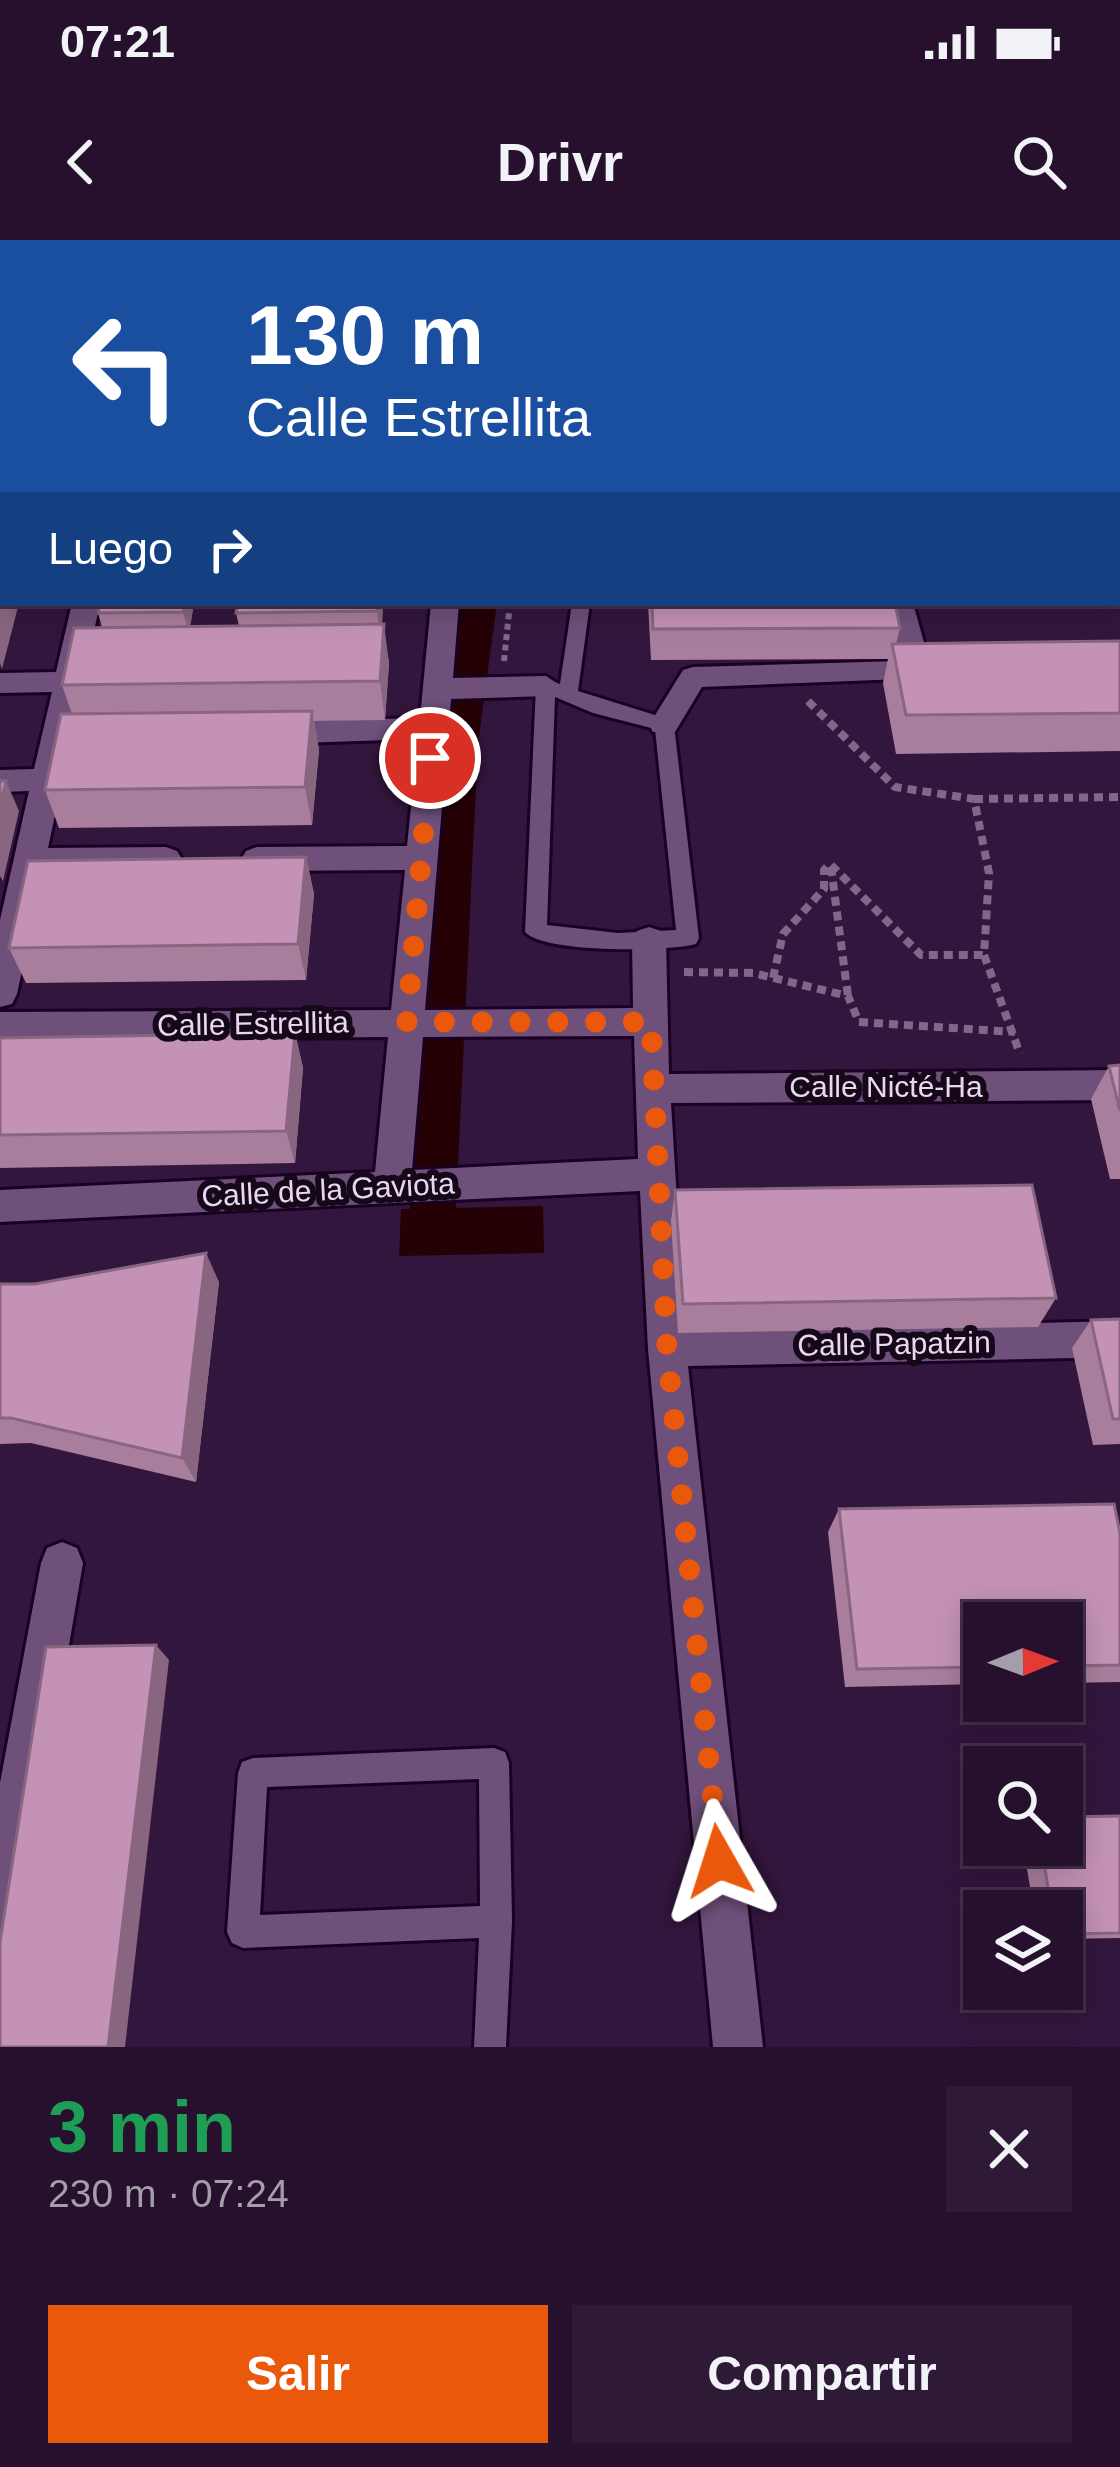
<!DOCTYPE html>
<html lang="es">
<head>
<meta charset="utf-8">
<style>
	:root { --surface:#26102e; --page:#2e1936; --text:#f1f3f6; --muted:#a49daa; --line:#42304a; --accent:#ea580c }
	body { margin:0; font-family:Helvetica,sans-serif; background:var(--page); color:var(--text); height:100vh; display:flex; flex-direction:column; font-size:45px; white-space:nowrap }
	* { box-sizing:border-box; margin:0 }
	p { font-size:39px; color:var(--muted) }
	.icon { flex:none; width:66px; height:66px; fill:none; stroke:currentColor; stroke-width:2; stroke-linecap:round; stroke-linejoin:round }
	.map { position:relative; height:1807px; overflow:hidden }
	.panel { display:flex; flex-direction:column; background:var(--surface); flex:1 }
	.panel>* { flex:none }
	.hud { position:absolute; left:0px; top:0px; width:1122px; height:366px; box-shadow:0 6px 30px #0003,0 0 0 3px var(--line); background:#1a4fa0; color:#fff; overflow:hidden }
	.needle { width:78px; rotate:89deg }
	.buttons { position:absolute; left:963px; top:1362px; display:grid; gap:24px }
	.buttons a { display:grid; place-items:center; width:120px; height:120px; border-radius:0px; background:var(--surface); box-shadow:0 6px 30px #0003,0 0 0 3px var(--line); font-size:60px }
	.pin { position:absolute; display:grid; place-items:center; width:102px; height:102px; color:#fff; margin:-51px; border:6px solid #fff; border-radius:50%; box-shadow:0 3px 12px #0007 }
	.me { position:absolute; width:132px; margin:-66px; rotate:354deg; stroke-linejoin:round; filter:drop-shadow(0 0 9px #0008) }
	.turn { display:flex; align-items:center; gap:42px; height:252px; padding:0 48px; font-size:54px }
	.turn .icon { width:156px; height:156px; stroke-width:2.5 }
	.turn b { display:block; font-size:84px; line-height:102px }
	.then { display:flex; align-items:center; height:114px; padding:0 48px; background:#0003; gap:24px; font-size:45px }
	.round { display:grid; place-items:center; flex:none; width:126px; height:126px; border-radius:0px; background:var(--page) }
	.summary { display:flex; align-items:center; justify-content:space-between; height:204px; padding:0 48px }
	h1 { font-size:72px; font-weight:700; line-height:90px; color:#1e9e55 }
	.cta { display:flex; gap:24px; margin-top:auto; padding:24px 48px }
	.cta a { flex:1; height:138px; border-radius:0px; background:var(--accent); color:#fff; font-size:48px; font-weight:700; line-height:138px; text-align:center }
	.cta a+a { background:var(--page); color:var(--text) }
	.status { display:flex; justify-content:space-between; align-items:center; height:84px; padding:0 60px; background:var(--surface); direction:ltr }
	.status svg { height:33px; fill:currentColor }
	header { display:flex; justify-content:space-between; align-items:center; height:156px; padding:0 48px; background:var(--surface); font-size:54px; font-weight:700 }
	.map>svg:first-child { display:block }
	.water { fill:#250106 }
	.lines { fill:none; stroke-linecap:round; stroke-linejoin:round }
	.canal { fill:#250106; fill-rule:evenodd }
	.lane-casing { stroke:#1a0123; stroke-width:6 }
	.street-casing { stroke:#1a0123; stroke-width:6 }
	.secondary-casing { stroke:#1a0123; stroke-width:6 }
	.path-far1 { stroke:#816889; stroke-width:6; stroke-dasharray:6 4.5; stroke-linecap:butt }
	.path { stroke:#816889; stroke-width:8; stroke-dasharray:9 6; stroke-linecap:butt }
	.lane { fill:#6f507b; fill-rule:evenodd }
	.street { fill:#6f507b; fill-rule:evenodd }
	.secondary { fill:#6f507b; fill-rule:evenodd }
	.wall { fill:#a97e9d }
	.shaded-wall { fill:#896680 }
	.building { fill:#c492b7; stroke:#896680; stroke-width:3 }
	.route { stroke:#ea580c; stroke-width:21; stroke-dasharray:0 37.8 }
	.labels { text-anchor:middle; stroke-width:12; stroke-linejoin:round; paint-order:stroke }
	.street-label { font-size:30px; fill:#e9d7f0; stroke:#140819 }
</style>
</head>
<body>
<div class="status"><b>07:21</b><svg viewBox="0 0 49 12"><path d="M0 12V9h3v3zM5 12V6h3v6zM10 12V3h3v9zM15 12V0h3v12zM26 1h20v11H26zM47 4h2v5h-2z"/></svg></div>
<header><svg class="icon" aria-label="back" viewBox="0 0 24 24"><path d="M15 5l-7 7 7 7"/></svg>Drivr<svg class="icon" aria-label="search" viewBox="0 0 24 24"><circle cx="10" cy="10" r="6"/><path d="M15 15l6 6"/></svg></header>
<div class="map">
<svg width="1120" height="1807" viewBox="0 0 1120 1807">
	<rect width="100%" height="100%" fill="#33163d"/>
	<polygon class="water" points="543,966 544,1013 399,1016 401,969"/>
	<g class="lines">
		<polygon class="canal" points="461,363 497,363 478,503 456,969 449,983 433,989 417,983 410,969 440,503"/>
		<defs>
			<g id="lane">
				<polygon points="105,0 122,0 103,3"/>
				<path d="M 572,363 L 590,363 L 578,451 L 671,480 L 674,485 L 699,698 L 696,704 C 666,712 543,713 525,692 L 536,446 L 546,439 L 560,444 ZM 555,457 L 593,473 L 655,489 L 676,690 L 618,693 L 547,685 Z"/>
				<path d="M 494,1508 L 505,1512 L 509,1523 L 512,1681 L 506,1807 L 474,1807 L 479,1698 L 243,1708 L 232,1703 L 227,1692 L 238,1533 L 242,1522 L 253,1518 ZM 479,1539 L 480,1666 L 260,1675 L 267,1547 Z"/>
			</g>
			<g id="street">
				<polygon points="200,0 222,0 223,3 201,3"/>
				<polygon points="239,0 262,0 264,3 241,3"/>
				<rect x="0" y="80" width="3" height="14"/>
				<rect x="1119" y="152" width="1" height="16"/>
				<rect x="1119" y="331" width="1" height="18"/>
				<polygon points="72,363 100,363 48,608 166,607 177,611 182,619 177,627 166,631 43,632 17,754 12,764 0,767 0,680 29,551 0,552 0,530 34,529 52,452 0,453 0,433 56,432"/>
				<path d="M 431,363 L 459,363 L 453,438 L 546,436 L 561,446 L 546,456 L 451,459 L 425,770 L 633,768 L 632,700 L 637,691 L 649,687 L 661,691 L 666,700 L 669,834 L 1120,830 L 1120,860 L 671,863 L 685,1091 L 1120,1081 L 1120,1117 L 688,1126 L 763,1807 L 713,1807 L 648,1109 L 640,951 L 0,982 L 0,950 L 375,932 L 388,797 L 0,800 L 0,772 L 391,770 L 405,630 L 257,631 L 246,627 L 241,619 L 246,611 L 257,607 L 407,606 L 418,499 L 270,504 L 255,493 L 270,482 L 420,478 ZM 634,796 L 638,919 L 412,930 L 423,797 Z"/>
				<polygon points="885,363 913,363 932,431 927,438 702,447 675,492 653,492 649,485 683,430 693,427 900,421"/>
				<polygon points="62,1302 77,1308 83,1323 24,1670 17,1687 0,1694 0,1543 41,1323 47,1308"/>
			</g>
			<g id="secondary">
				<polygon points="1075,0 1097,0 1099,3 1077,3"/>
				<rect x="1119" y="35" width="1" height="16"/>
			</g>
		</defs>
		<use href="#lane" class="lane-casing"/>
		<use href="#street" class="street-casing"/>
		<use href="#secondary" class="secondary-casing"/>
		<polyline class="path-far1" points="504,421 510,363"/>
		<g class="path">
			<polyline points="808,461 895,547 974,559 989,633 984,715 1020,814"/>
			<polyline points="974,559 1120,557"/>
			<polyline points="831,627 848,756"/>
			<polyline points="684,732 753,733 848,756 859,782 1015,792"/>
			<polyline points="773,738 783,694 824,649 824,630 830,624 921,715 984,715"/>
		</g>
		<use href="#lane" class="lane"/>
		<use href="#street" class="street"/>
		<use href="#secondary" class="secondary"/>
	</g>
	<g class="wall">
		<polygon points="0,0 20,0 19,3 3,3 3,69 0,69"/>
		<rect x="0" y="120" width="3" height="85"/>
		<rect x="0" y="222" width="3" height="83"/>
		<polygon points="100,363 194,363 190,386 239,386 236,373 238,363 383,363 382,384 389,423 385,480 314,481 319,510 312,585 59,588 45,550 72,474 62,445 102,387 98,373"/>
		<polygon points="648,363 895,363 900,388 896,404 1120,401 1120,511 896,514 883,443 888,419 651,420"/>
		<polygon points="306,617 314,654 306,740 26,743 9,708"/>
		<polygon points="295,793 303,828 295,923 0,928 0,798"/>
		<polygon points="1120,825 1120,939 1110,939 1091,859 1109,826"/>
		<polygon points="675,950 1056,1058 1038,1087 678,1093 671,981"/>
		<polygon points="219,1042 196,1242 31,1203 0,1204 0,1044"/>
		<polygon points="1120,1079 1120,1204 1093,1205 1072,1108 1091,1080"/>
		<polygon points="839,1269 1120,1293 1120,1442 1062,1443 1062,1383 984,1383 984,1444 845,1447 828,1292"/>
		<polygon points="1120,1576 1120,1698 1062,1699 1062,1671 1034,1671 1023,1605 1062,1605"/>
	</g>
	<g class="shaded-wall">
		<polygon points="3,9 3,67 0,58 0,17"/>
		<polygon points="3,349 3,363 19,363 2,429 0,423 0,360"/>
		<polygon points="185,363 194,363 189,394 183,372"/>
		<polygon points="377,363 383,363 380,403 377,371"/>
		<polygon points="384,384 389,423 385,480 380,441"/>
		<polygon points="312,471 319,510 312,585 305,547"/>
		<polygon points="6,541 19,571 3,641 0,636 0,566"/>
		<polygon points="306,617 314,654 306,740 298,704"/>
		<polygon points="295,793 303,828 295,923 286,891"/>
		<polygon points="206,1013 219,1042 196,1242 182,1218"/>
		<polygon points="156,1405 169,1420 125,1807 108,1807"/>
	</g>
	<g class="building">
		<rect x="0" y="120" width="3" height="53"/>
		<rect x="0" y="222" width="3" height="52"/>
		<polygon points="0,328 3,328 3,349 0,360"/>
		<polygon points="100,363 185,363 183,372 98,373"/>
		<polygon points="238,363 377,363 377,371 236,373"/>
		<polygon points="652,363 895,363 900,388 653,389"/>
		<polygon points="384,384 380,441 62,445 74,388"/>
		<polygon points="1120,401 1120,473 906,475 892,404"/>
		<polygon points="312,471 305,547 45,550 61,474"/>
		<polygon points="0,541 6,541 0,566"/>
		<polygon points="306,617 298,704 9,708 28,621"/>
		<polygon points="295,793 286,891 0,895 0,798"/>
		<polygon points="1120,825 1120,871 1109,826"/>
		<polygon points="1032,945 1056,1058 683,1064 675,950"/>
		<polygon points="206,1013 182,1218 11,1178 0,1178 0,1044 35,1044"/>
		<polygon points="1120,1079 1120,1179 1113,1179 1091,1080"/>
		<polygon points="1114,1264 1120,1293 1120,1425 1062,1426 1062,1383 984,1383 984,1427 857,1429 839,1269"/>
		<polygon points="156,1405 108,1807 0,1807 0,1702 46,1407"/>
		<polygon points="1120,1576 1120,1693 1062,1694 1062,1671 1052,1671 1041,1605 1062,1605 1062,1577"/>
	</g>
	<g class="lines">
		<polyline class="route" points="430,518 407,782 651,782 667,1109 719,1621"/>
	</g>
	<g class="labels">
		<g class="street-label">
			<text transform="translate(253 784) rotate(-1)" y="10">Calle Estrellita</text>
			<text x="886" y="857">Calle Nicté-Ha</text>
			<text transform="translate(328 950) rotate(-3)" y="10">Calle de la Gaviota</text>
			<text transform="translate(894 1104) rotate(-1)" y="10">Calle Papatzin</text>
		</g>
	</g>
</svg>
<div class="buttons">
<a><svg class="needle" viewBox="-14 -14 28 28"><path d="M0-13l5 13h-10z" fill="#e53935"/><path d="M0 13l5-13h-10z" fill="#a49daa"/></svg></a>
<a><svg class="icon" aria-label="search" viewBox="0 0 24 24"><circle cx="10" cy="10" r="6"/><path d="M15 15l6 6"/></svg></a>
<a><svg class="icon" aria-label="layers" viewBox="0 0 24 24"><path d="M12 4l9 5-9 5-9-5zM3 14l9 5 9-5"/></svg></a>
</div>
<div class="pin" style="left:430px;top:518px;background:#d93025"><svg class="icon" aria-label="arrive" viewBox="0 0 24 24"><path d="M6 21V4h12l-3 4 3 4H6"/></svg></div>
<svg class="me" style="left:719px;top:1621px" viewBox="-20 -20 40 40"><path d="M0-17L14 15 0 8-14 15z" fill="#ea580c" stroke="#fff" stroke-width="4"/></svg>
<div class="hud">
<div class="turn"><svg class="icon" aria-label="left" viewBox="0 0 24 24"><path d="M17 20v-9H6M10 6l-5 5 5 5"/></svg><div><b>130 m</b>Calle Estrellita</div></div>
<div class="then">Luego<svg class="icon" aria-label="right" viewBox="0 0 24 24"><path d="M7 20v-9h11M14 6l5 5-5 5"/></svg></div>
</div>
</div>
<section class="panel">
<div class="summary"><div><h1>3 min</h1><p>230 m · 07:24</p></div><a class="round"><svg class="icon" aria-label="close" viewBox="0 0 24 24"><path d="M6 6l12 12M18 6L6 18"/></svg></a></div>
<div class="cta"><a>Salir</a><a>Compartir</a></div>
</section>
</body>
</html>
